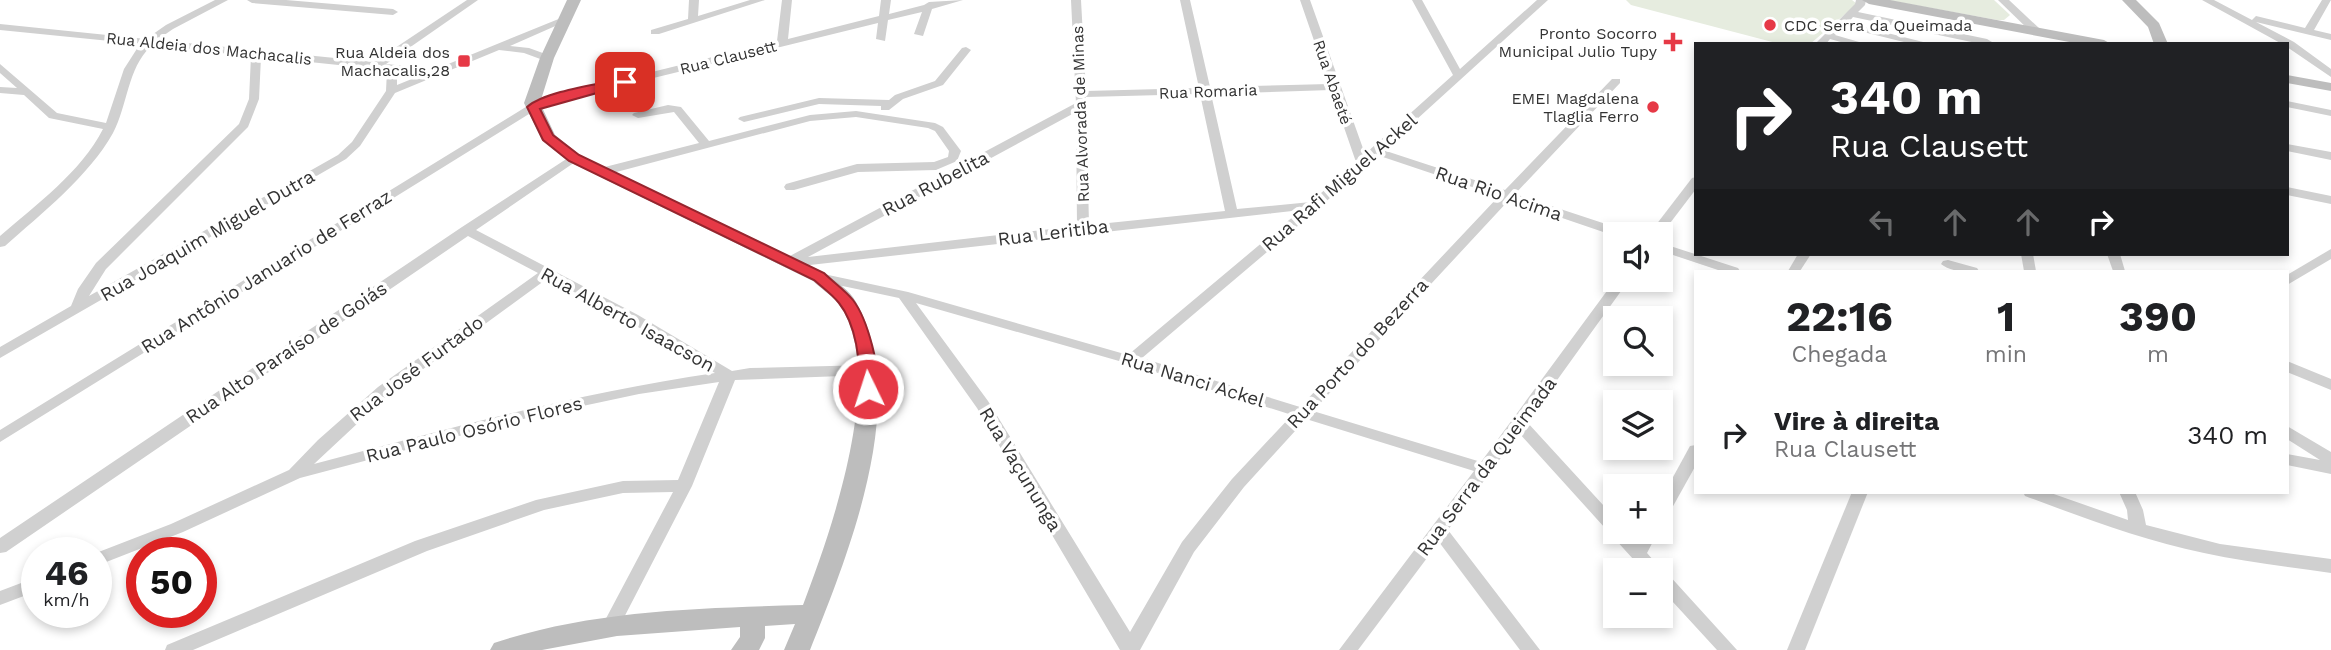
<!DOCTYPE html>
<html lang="pt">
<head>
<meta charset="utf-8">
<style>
	:root { --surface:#fff; --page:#f2f2f2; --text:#202124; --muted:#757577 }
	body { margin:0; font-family:"Work Sans",sans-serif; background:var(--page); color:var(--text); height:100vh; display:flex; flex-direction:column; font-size:26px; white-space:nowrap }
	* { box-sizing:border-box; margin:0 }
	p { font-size:23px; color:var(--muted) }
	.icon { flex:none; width:38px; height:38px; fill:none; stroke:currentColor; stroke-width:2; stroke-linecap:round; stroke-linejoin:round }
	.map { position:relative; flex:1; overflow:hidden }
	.details { position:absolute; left:1694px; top:270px; width:595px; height:224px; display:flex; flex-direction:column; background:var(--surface); border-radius:0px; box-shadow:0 4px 10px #0003 }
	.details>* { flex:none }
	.guide { position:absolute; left:1694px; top:42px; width:595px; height:214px; border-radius:0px; box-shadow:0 4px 10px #0003; background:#202124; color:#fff; overflow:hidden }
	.buttons { position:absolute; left:1603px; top:222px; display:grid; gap:14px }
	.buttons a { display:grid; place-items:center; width:70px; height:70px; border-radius:0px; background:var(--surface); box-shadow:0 4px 10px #0003; font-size:35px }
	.speed { position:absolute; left:21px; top:537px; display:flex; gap:14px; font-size:35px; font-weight:700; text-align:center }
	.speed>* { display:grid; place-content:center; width:91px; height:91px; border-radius:50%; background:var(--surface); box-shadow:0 4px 10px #0003; line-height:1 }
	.speed small { font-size:18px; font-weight:400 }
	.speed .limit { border:10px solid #d22; background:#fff; color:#111 }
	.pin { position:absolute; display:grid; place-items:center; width:60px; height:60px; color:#fff; margin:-30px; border-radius:14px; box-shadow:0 4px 10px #0006 }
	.me { position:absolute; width:77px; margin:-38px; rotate:356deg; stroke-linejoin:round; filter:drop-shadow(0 0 5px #0008) }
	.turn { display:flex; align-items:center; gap:24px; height:147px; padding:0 21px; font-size:32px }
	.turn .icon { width:91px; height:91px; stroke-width:2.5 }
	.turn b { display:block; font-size:49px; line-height:60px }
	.lanes { display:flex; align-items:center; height:66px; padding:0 21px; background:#0003; justify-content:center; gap:35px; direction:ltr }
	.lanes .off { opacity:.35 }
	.eta { display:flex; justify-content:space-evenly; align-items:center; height:119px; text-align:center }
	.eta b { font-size:42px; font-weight:700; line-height:49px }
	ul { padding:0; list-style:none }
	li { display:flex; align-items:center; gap:21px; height:91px; padding:0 21px }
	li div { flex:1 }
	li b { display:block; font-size:26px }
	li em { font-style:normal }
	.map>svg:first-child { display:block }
	.green { fill:#e6ecdf }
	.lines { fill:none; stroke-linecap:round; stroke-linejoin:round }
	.street { fill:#d0d0d0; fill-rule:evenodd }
	.secondary { fill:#bdbdbd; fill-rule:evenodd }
	.route { fill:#e63946; stroke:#96252e; stroke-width:2 }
	.poi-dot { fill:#e63946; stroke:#fff; stroke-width:2.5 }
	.labels { text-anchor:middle; stroke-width:7; stroke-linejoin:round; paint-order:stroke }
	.far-poi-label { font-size:16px; fill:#333; stroke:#fff; text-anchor:end }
	.far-street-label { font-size:16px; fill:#333; stroke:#fff }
	.street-label { font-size:19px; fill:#333; stroke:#fff }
</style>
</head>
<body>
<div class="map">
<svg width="2331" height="650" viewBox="0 0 2331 650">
	<rect width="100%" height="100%" fill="#fff"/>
	<g class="green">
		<polygon points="1626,0 1852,0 1857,4 1810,44 1780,44 1631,5"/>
		<polygon points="1887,0 1994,0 2010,15 2004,20 1997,20"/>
	</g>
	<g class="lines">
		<g class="street">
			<path d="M 215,0 L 228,0 L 173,29 L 157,40 L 374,62 L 467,0 L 478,0 L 386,64 L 436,69 L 561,18 L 569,20 L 510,46 L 529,48 L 551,56 L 551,60 L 543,60 L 524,53 L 499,50 L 395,93 L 360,146 L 346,159 L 0,358 L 0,347 L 71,306 L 78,289 L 96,263 L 239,124 L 249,99 L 251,56 L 151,46 C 127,69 128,105 113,133 C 89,176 41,214 5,246 L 0,247 L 0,236 C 36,205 81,172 103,129 L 49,118 L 24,95 L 0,93 L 0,87 L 17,88 L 0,73 L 0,64 L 57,113 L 106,123 L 124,69 L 140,44 L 0,30 L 0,24 L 146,39 L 166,25 ZM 261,57 L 387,70 L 386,91 L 352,142 L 338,155 L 89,296 L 106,269 L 248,127 L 259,99 ZM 397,71 L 424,74 L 397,85 Z"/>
			<polygon points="247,0 286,0 393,9 398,12 393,15 252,3"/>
			<polygon points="689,0 699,0 698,16 750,0 765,0 659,34 651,34 651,30 688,19"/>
			<polygon points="782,0 792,0 788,39 879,16 881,0 891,0 889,14 924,5 929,2 963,0 932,9 923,36 914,34 922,12 888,20 885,41 876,39 878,23 551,103 537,109 0,442 0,430 529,105 543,99 777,41"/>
			<path d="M 1071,0 L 1081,0 L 1086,91 L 1199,88 L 1180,0 L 1190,0 L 1210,87 L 1329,84 L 1300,0 L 1310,0 L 1365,154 L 1453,75 L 1412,0 L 1422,0 L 1460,69 L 1537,0 L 1548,0 L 1383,150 L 1505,190 L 1612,79 L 1620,79 L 1620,83 L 1515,194 L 1627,231 L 1628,234 L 1615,236 L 1509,200 L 1313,411 L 1481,462 L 1615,280 L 1629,280 L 1527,422 L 1615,518 L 1615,532 L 1628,532 L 1637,541 L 1642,532 L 1658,532 L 1647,553 L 1662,570 L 1661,571 L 1667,573 L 1737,650 L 1717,650 L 1661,589 L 1661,570 L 1643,570 L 1519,433 L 1448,530 L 1540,650 L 1520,650 L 1439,542 L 1358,650 L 1339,650 L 1474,471 L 1306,419 L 1244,487 L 1194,552 L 1140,650 L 1120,650 L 977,408 L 899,298 L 819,281 L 812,277 L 819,273 L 908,292 L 1128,355 L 1301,210 L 792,267 L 785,263 L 788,257 L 1076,103 ZM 1331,90 L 1356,162 L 1311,202 L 1237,209 L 1211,94 ZM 1200,94 L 1225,211 L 1089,225 L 1086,97 ZM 1076,112 L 1077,226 L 808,257 ZM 1377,155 L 1499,196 L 1300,407 L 1142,358 L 1319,208 ZM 916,303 L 1126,363 L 1292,415 L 1232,479 L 1182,542 L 1130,632 L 988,401 Z"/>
			<polygon points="1856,0 1866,0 1865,5 1858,12 1987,39 1992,42 1981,44 1853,17 1848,23 1931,44 1912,44 1843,27 1835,35 1866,44 1848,44 1830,39 1826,44 1815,44 1855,4"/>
			<polygon points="1998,0 2009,0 2040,29 2040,33 2032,33"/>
			<polygon points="2202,0 2214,0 2252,20 2256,16 2305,28 2322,0 2331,0 2314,30 2331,34 2331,40 2256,22 2294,42 2331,69 2331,77 2287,47 2287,44 2282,44"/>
			<polygon points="966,47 971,50 943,85 903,99 889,110 881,110 881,106 819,104 744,122 738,119 740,117 819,98 889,100 895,95 935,81 962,48"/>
			<polygon points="2287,101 2331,110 2331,116 2287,107"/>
			<polygon points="668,105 681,107 709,141 810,115 856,111 935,123 943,127 961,151 957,161 936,170 858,172 794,190 786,190 784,187 786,184 857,164 934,162 948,157 949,151 935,131 928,128 856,117 810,121 605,175 597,175 597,169 699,143 674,112 638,118 632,115 634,113"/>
			<polygon points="2287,144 2331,152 2331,160 2287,151"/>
			<path d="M 574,154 L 580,158 L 578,160 L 476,230 L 638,315 L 732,371 L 750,368 L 869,365 L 876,370 L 869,375 L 735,380 L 692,486 L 617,631 L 611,633 L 605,631 L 602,626 L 673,492 L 623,493 L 544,510 L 427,551 L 193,650 L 165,650 L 167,645 L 415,541 L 536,500 L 623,481 L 678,480 L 719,382 L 639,394 L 531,417 L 300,478 L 183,532 L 96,566 L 96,553 L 171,524 L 289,470 L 318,440 L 378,387 L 538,273 L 468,236 L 6,552 L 0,553 L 0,538 L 462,227 ZM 548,278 L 628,321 L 715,373 C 578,393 447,429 314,464 L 389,394 Z"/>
			<polygon points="1696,177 1696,189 1661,235 1649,234 1692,178"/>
			<polygon points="2287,187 2331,196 2331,204 2287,195"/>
			<polygon points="1661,243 1738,268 1740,271 1721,271 1661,251"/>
			<polygon points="2331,249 2331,259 2287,285 2287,275"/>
			<polygon points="1798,254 1811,254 1800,271 1788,271"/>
			<polygon points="2021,254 2033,254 2036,271 2024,271"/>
			<polygon points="2107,254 2120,254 2125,271 2113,271"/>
			<path d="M 1948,260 L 1977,268 L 1979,271 C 1966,272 1951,272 1941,264 L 1943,261 Z"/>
			<polygon points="2287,361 2331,379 2331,390 2287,372"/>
			<polygon points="2287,426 2331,452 2331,474 2287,465 2287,454 2320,460 2287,439"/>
			<polygon points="1696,445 1696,465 1667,517 1661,519 1661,499 1690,446"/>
			<polygon points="1852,492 1868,492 1805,650 1787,650"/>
			<path d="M 2023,492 L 2048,492 L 2128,520 L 2127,510 L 2119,492 L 2135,492 L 2143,510 L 2146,525 L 2220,544 L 2331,559 L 2331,573 C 2288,567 2246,562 2204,553 C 2142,540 2084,518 2025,496 Z"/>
			<polygon points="37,577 37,591 0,605 0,591"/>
		</g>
		<g class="secondary">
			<path d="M 567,0 L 581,0 L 554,58 L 540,103 L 555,135 L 580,155 L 825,273 C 836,282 850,290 856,302 C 912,399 848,555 810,650 L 784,650 L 795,624 L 765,626 L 765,638 L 759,650 L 731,650 L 740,637 L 740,627 L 617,636 L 542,650 L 490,650 L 494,643 C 592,610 700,608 803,605 C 830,534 890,368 837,302 C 830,294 820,288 813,281 L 568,161 L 542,140 L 524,103 L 540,58 Z"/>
			<polygon points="1862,0 1890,0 2104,40 2111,44 2080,44 1869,4"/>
			<polygon points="2122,0 2136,0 2159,23 2168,44 2154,44 2148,27"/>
			<polygon points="2287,75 2331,83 2331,91 2287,83"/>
		</g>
	</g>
	<path class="route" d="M 625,78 L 631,82 L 629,84 L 540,109 L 553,135 L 579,155 L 824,273 C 833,282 845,290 853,300 C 866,317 884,373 874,393 L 868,395 L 859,389 C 861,363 856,324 839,303 C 832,294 822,287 814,280 L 569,161 L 543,140 L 527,107 C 545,91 600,84 625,78 Z"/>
	<g class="poi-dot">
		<circle cx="1770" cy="25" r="7"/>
		<path d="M1669.5 31.5h7v7h7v7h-7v7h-7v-7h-7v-7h7z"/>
		<rect x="457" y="54" width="14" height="14" rx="3.5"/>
		<circle cx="1653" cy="107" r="7"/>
	</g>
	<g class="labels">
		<g class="far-poi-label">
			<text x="1784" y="31" text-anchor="start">CDC Serra da Queimada</text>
			<text x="1657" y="39">Pronto Socorro<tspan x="1657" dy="18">Municipal Julio Tupy</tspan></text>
			<text x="450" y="58">Rua Aldeia dos<tspan x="450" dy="18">Machacalis,28</tspan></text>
			<text x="1639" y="104">EMEI Magdalena<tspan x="1639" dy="18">Tlaglia Ferro</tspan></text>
		</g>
		<g class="far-street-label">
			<text transform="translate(209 48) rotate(6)" y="6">Rua Aldeia dos Machacalis</text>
			<text transform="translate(728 57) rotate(-14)" y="6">Rua Clausett</text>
			<text transform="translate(1333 82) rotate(71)" y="6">Rua Abaeté</text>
			<text transform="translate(1208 91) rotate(-2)" y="6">Rua Romaria</text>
			<text transform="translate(1080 114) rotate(-92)" y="6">Rua Alvorada de Minas</text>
		</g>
		<g class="street-label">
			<text transform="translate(1339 182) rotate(-41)" y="7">Rua Rafi Miguel Ackel</text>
			<text transform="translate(935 183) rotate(-28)" y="7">Rua Rubelita</text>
			<text transform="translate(1499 193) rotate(19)" y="7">Rua Rio Acima</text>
			<text transform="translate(1053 232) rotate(-7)" y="7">Rua Leritiba</text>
			<text transform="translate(207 235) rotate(-30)" y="7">Rua Joaquim Miguel Dutra</text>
			<text transform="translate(266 271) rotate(-32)" y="7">Rua Antônio Januario de Ferraz</text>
			<text transform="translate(628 319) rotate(29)" y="7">Rua Alberto Isaacson</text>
			<text transform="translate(286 352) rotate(-34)" y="7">Rua Alto Paraíso de Goiás</text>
			<text transform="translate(1357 353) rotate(-47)" y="7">Rua Porto do Bezerra</text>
			<text transform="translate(416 368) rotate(-37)" y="7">Rua José Furtado</text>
			<text transform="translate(1193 379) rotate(17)" y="7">Rua Nanci Ackel</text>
			<text transform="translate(474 429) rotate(-14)" y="7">Rua Paulo Osório Flores</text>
			<text transform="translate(1486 466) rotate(-53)" y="7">Rua Serra da Queimada</text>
			<text transform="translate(1021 469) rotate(59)" y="7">Rua Vaçununga</text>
		</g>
	</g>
</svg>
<div class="buttons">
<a><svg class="icon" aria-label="sound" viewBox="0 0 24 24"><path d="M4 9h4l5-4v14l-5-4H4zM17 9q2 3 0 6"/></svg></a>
<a><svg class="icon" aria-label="search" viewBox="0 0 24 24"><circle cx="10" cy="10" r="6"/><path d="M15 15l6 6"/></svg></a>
<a><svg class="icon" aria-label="layers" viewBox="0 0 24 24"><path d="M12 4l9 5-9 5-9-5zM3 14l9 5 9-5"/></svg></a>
<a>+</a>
<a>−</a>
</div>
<div class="speed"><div>46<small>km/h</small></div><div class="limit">50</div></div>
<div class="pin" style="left:625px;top:82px;background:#d93025"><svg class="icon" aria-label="arrive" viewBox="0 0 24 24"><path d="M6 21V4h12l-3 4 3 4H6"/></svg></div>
<svg class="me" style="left:868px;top:389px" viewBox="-20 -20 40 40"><circle r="17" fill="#e63946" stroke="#fff" stroke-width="3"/><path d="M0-11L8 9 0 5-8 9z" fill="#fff"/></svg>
<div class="guide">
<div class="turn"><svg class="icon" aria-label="right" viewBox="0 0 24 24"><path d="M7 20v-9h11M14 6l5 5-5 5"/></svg><div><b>340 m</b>Rua Clausett</div></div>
<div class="lanes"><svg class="icon off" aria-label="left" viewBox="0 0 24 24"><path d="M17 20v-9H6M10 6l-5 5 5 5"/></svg><svg class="icon off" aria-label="ahead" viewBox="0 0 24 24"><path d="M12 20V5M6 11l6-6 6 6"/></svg><svg class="icon off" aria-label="ahead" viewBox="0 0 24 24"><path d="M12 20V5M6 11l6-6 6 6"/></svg><svg class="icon" aria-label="right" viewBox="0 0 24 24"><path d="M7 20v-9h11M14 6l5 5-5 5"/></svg></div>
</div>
<section class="details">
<div class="eta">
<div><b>22:16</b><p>Chegada</p></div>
<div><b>1</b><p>min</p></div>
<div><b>390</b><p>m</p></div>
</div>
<ul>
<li><svg class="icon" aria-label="right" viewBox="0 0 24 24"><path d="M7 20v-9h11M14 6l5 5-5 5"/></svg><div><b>Vire à direita</b><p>Rua Clausett</p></div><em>340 m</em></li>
</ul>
</section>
</div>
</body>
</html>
